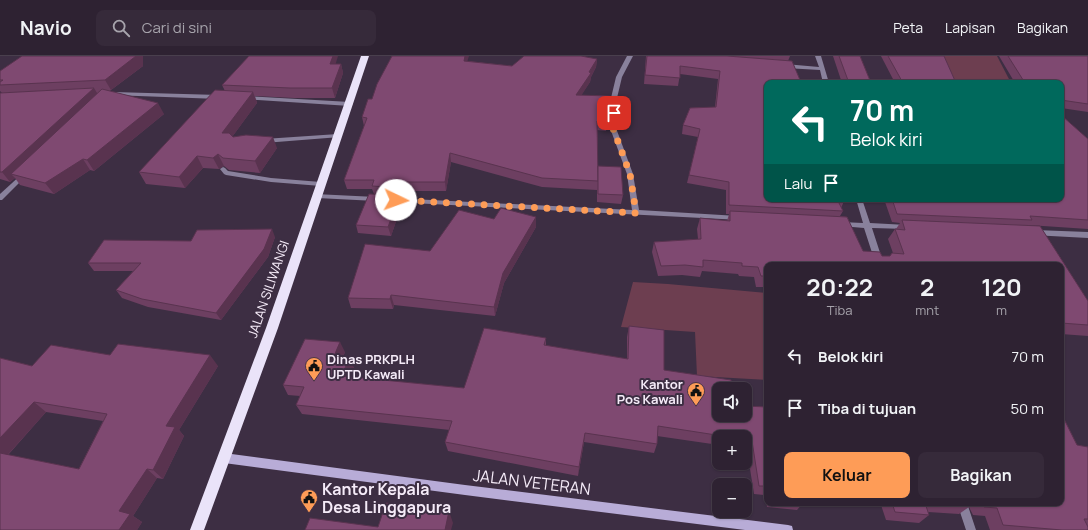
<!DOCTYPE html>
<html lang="id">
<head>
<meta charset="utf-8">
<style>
	:root { --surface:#2e2232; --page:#362a3a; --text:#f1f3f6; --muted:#a7a4ac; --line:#493f4d; --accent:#fe9c57 }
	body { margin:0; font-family:Manrope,sans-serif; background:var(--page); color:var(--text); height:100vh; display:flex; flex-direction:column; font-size:15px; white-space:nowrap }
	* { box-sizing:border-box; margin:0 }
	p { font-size:13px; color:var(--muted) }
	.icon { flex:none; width:22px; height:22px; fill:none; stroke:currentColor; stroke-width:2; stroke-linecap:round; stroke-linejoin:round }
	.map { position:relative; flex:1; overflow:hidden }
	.panel { position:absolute; left:764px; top:206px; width:300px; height:244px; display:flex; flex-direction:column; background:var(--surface); border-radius:8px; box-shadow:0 1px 3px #0004,0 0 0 1px var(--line) }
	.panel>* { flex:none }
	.hud { position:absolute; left:764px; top:24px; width:300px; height:122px; border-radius:8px; box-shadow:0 1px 3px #0004,0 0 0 1px var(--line); background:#00695c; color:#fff; overflow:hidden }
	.controls { position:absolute; left:712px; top:326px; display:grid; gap:8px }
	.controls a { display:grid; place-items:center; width:40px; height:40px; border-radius:8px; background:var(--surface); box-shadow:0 1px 3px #0004,0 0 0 1px var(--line); font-size:20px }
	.pin { position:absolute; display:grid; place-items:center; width:34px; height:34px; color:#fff; margin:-17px; border-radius:8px; box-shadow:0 2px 6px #0006 }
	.me { position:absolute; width:44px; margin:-22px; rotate:93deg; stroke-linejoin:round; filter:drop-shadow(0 0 3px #0008) }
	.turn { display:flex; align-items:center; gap:14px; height:84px; padding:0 20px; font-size:18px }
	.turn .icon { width:52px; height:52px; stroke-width:2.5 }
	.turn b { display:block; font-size:28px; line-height:34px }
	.then { display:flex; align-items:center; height:38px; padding:0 20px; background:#0003; gap:8px; font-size:15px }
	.eta { display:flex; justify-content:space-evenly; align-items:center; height:68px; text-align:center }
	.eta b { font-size:24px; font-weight:700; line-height:28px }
	.action { display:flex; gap:8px; margin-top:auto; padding:8px 20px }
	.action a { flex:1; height:46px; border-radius:8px; background:var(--accent); color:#111; font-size:16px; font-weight:700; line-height:46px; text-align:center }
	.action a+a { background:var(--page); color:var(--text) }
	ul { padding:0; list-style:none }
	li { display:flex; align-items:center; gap:12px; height:52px; padding:0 20px }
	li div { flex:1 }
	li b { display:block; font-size:15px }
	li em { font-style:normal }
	header { display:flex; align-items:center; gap:24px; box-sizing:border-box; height:56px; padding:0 20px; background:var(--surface); border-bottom:1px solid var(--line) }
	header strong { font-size:19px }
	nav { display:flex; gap:22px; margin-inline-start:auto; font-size:14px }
	.search { width:280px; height:36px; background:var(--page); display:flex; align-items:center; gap:10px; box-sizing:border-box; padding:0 14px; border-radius:8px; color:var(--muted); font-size:15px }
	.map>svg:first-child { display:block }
	.green { fill:#6d3e50 }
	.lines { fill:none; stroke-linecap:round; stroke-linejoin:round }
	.service { fill:#89819c; fill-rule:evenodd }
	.minor { fill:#89819c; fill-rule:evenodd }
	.secondary { fill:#b8acd7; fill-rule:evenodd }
	.trunk { fill:#eae3f9; fill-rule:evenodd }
	.wall { fill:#6d3f61; fill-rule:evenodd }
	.shaded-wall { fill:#59334f }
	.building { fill:#7f4971; stroke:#59334f }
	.route { stroke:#fe9c57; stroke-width:7; stroke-dasharray:0 12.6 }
	.labels { text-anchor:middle; stroke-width:4; stroke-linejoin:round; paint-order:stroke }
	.street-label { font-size:13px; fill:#f5ebf8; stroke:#3d2e43 }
	.poi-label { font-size:13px; font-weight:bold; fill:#f5ebf8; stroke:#3d2e43; text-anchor:start }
	.near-street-label { font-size:16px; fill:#f5ebf8; stroke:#3d2e43 }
	.near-poi-label { font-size:16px; font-weight:bold; fill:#f5ebf8; stroke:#3d2e43; text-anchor:start }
</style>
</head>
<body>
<header>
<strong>Navio</strong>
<div class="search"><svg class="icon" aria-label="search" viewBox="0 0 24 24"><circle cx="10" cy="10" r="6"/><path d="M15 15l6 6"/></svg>Cari di sini</div>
<nav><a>Peta</a><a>Lapisan</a><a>Bagikan</a></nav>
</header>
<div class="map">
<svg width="1088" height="474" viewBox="0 0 1088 474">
	<rect width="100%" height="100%" fill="#3d2e43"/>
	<g class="green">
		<polygon points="905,0 997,0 1011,27 951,27"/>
		<polygon points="633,226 668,228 767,237 767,324 697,320 695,276 621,271"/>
	</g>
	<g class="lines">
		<g class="service">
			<polygon points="338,78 341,80 340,81 264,87 261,85 264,83"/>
			<polygon points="223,111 225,112 228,115 271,122 321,126 324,128 321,130 271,126 226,119 224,118 220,113"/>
		</g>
		<g class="minor">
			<polygon points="627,0 633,0 622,21 617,42 616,72 633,118 639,154 738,160 742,162 741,164 392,146 389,144 392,142 632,154 627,118 610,72 611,42 616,21"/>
			<polygon points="815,0 821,0 829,27 823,27 820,14 785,12 782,10 785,8 819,11"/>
			<polygon points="113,36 219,39 222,41 219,43 111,39 111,37"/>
			<polygon points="245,40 350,46 353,48 350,50 243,43 243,41"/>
			<polygon points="25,116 28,118 2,144 0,144 0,138 23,117"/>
			<polygon points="315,138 376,141 379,143 376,145 317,142 314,140"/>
			<polygon points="856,143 862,143 870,167 907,169 911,171 907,173 872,172 884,209 876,209 864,172 841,170 837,168 841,166 863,167"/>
			<polygon points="1035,174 1088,176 1088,182 1032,179 1031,177"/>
			<polygon points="957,447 967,447 976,474 966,474"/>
		</g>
		<polygon class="secondary" points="224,397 465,429 788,469 792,470 793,474 745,474 465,439 224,407 221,405 219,402 221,399"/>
		<polygon class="trunk" points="361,0 369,0 278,272 204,474 190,474 266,272"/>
	</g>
	<g class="wall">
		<polygon points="143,0 143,10 111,34 110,35 164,58 94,115 90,114 54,138 20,129 15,122 10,126 0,123 0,37 2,37 0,35 0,15"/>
		<polygon points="646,0 790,0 788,5 792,5 800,24 823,25 824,27 767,27 767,143 845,143 841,152 843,155 840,160 847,161 863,195 880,196 882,200 890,200 892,197 893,197 888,183 895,173 896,173 900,167 892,166 884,143 1061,143 1061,59 1088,83 1088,173 1028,169 1027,170 1040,170 1088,245 1088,280 1061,278 1061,209 767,209 767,231 756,231 754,221 739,220 738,218 702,215 700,221 682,219 658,220 652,196 654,186 698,183 697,173 700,162 727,165 729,158 726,158 726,134 687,127 698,81 682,78 683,69 690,52 715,51 718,23 680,18 678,30 644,28"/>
		<polygon points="833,0 860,0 871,27 842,27"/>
		<polygon points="881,0 944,0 956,27 895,27"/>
		<polygon points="999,0 1088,0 1088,56 1061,52 1061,27 1015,27"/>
		<polygon points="597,3 596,11 591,21 590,26 581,39 610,40 606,75 597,74 598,113 623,139 621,148 597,146 597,134 542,131 451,106 446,135 406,135 404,141 400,141 402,148 391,180 358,177 356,169 374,138 372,133 347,133 344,124 364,70 362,61 372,43 467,5 512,10"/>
		<polygon points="336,8 341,8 343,17 335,42 294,42 255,40 257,47 232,81 233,81 277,92 260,117 229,114 224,110 219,113 203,112 185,132 146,128 139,116 225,35 222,29"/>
		<polygon points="494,163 536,171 504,227 495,260 394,249 393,253 351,252 348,242 430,195"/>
		<polygon points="275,181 268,201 221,264 148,251 122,242 116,234 133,215 94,215 88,207 191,185"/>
		<polygon points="629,270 664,314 719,359 767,351 767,447 803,447 797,454 767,451 765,439 754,438 747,394 745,393 745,381 719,381 719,389 657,380 657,388 654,397 584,386 578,420 448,395 445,386 450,374 302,358 296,349 300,340 288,339 283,329 345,296 343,301 349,302 354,312 350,321 464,332 546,282 546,290 627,303 627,281"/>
		<path d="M 110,299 L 218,310 L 179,374 L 184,380 L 163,423 L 157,422 L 133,460 L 142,466 L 137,474 L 0,474 L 0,302 L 32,310 ZM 46,356 L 103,365 L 79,413 L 8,399 Z"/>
		<polygon points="1077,389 1088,391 1088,474 990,474 985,460 973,459 969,451 959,458 928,456 929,459 919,467 886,464 881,449 854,447 1061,447"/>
	</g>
	<g class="shaded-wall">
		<polygon points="136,0 143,0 143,10 111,34 105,24"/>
		<polygon points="333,0 338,0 333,17 330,8"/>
		<polygon points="465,0 469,0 465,13 464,5"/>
		<polygon points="597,3 596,11 591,21 590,26 576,48 576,39"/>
		<polygon points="341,8 343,17 335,42 332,32"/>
		<polygon points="94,32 100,42 11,118 15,122 10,126 2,116"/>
		<polygon points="253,36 257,47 227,88 222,77"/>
		<polygon points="158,47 164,58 94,115 87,104"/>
		<polygon points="273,81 277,92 260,117 255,105"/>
		<polygon points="450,97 451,106 446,135 445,126"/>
		<polygon points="218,98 224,110 219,113 213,102"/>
		<polygon points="197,100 203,112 185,132 179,121"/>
		<polygon points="83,103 90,114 54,138 45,127"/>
		<polygon points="404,126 406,135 404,141 402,132"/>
		<polygon points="400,139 402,148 391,180 388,171"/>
		<polygon points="536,161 536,171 504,227 495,260 494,251 503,217"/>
		<polygon points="272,173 275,181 268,201 221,264 216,257"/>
		<polygon points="391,239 394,249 393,253 390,243"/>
		<polygon points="340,286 345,296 339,310 334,300"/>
		<polygon points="210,299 218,310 179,374 184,380 163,423 153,414 166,370"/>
		<polygon points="349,302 354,312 346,330 342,320"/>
		<polygon points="34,346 46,356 3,404 0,403 0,382"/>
		<polygon points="585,377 584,386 578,420 579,411"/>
		<polygon points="147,413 157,422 133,460 142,466 137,474 119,474 119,455"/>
		<polygon points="449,455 453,467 451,474 445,474"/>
	</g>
	<g class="building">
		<polygon points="22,0 136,0 105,24 0,29 0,26 3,24 0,24 0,15"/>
		<polygon points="249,0 333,0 330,8 341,8 332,32 290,32 222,29"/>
		<polygon points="392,0 465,0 464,5 512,10 524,0 581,0 597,3 589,16 591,17 576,39 610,40 607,66 597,65 598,125 542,122 450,97 445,126 404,126 402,132 372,130 374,124 344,124 367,62 362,61 368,43 372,43 377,28"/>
		<polygon points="647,0 727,0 792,5 800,24 823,25 824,27 767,27 767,143 837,143 843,155 729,149 729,126 689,119 700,73 683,69 690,52 716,51 720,15 680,10 680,22 645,19"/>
		<polygon points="839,0 860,0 871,27 849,27"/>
		<polygon points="888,0 944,0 956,27 903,27"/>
		<polygon points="1008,0 1088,0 1088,48 1061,44 1061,27 1025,27"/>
		<polygon points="94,32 2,116 0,116 0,37"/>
		<polygon points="102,33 158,47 87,104 83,103 45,127 11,118"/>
		<polygon points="215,34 253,36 222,77 229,77 233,81 246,79 273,81 255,105 223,102 218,98 213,102 197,100 179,121 139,116"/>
		<polygon points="1061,59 1088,83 1088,164 1030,160 1032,164 897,158 892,143 1061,143"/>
		<polygon points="598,110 621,111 623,139 598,138"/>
		<polygon points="369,138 400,139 388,171 356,169"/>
		<polygon points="501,152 536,161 503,217 494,251 391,239 390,243 348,242 365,188 430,195 459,154 494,163"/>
		<polygon points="730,155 847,161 863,195 880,196 882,200 890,200 892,197 904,198 895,173 905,174 902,164 1040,170 1088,245 1088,269 1061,267 1061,209 767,209 767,220 761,220 758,211 742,210 742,207 703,204 703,211 685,209 661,210 654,186 701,183 700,162 730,165"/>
		<polygon points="272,173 264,193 216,257 142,243 116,234 141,207 88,207 104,184 191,185 197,174"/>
		<polygon points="629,270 664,274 664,314 731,324 732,333 719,333 719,359 745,359 745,350 767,351 767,430 759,430 752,385 745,384 745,381 729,381 658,370 657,388 585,377 579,411 445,386 452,365 296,349 304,331 283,329 305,283 340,286 334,300 349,302 342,320 464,332 484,272 546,282 544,289 628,303"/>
		<polygon points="118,288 210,299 166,370 175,371 153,414 147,413 119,455 130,458 119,474 0,474 0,397 79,413 107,358 34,346 0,382 0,302 32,310 51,289 110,299"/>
		<polygon points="1061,357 1077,389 1088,391 1088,463 1084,463 1088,471 1088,474 1062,474 1003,469 997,452 984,451 982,447 1061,447"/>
		<polygon points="386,447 449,455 445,474 305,474 310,462 378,471"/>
		<polygon points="892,447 969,447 970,450 925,447 929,459 895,456"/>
	</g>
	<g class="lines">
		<polyline class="route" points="396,144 636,157 630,118 613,72 614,57"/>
	</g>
	<defs>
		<symbol id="civic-pin" viewBox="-11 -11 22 30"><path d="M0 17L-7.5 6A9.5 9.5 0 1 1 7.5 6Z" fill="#fe9c57" stroke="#3d2e43"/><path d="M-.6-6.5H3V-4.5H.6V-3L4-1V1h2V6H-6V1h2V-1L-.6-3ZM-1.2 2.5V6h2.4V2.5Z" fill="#111"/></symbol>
	</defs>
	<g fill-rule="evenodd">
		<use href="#civic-pin" x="304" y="300" width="20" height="27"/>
		<use href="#civic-pin" x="686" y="325" width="20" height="27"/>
		<use href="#civic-pin" x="299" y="432" width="20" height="27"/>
	</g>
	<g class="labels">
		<g class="street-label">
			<text transform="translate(268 233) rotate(-71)" y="5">JALAN SILIWANGI</text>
		</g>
		<g class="poi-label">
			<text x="327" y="308">Dinas PRKPLH<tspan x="327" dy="15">UPTD Kawali</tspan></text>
			<text x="683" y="333" text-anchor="end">Kantor<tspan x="683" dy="15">Pos Kawali</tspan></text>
		</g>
		<g class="near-street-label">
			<text transform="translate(532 426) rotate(7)" y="6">JALAN VETERAN</text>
		</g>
		<g class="near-poi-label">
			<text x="322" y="439">Kantor Kepala<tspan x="322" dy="18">Desa Linggapura</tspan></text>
		</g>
	</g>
</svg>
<div class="controls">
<a><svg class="icon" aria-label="sound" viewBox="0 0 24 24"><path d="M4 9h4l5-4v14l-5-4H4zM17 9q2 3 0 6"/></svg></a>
<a>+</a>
<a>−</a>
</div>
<div class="pin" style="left:614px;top:57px;background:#d93025"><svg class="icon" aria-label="arrive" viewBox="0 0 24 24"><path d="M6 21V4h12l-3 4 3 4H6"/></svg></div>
<svg class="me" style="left:396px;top:144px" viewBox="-20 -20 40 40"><circle r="19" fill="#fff"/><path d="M0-13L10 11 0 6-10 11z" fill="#fe9c57"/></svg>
<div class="hud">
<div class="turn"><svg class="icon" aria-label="left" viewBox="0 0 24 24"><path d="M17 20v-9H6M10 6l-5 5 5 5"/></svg><div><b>70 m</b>Belok kiri</div></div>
<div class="then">Lalu<svg class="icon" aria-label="arrive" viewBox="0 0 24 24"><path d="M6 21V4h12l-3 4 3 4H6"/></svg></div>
</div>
<section class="panel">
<div class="eta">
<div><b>20:22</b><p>Tiba</p></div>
<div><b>2</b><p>mnt</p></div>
<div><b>120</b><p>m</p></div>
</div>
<ul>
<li><svg class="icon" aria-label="left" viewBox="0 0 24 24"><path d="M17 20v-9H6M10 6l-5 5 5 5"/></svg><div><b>Belok kiri</b></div><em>70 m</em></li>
<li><svg class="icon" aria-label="arrive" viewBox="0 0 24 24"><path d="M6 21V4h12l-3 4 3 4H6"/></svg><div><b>Tiba di tujuan</b></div><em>50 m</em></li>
</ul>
<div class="action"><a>Keluar</a><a>Bagikan</a></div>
</section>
</div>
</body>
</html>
